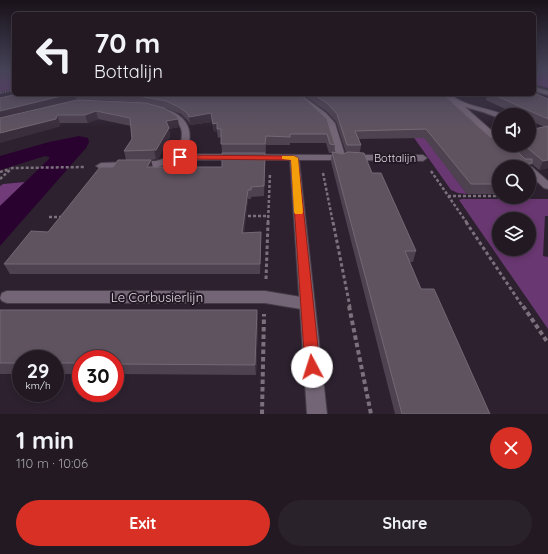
<!DOCTYPE html>
<html lang="en">
<head>
<meta charset="utf-8">
<style>
	:root { --surface:#221923; --page:#2a222b; --text:#f1f3f6; --muted:#a2a0a6; --line:#3f3841; --accent:#d93025 }
	body { margin:0; font-family:Quicksand,sans-serif; background:var(--page); color:var(--text); height:100vh; display:flex; flex-direction:column; font-size:15px; white-space:nowrap }
	* { box-sizing:border-box; margin:0 }
	p { font-size:13px; color:var(--muted) }
	.icon { flex:none; width:22px; height:22px; fill:none; stroke:currentColor; stroke-width:2; stroke-linecap:round; stroke-linejoin:round }
	.map { position:relative; height:414px; overflow:hidden }
	.details { display:flex; flex-direction:column; background:var(--surface); flex:1 }
	.details>* { flex:none }
	.top-card { position:absolute; left:12px; top:12px; width:524px; height:84px; border-radius:6px; box-shadow:0 2px 6px #0003,0 0 0 1px var(--line); background:#221923; color:var(--text); overflow:hidden }
	.buttons { position:absolute; left:492px; top:108px; display:grid; gap:8px }
	.buttons a { display:grid; place-items:center; width:44px; height:44px; border-radius:50%; background:var(--surface); box-shadow:0 2px 6px #0003,0 0 0 1px var(--line); font-size:20px }
	.speed { position:absolute; left:12px; top:350px; display:flex; gap:8px; font-size:20px; font-weight:700; text-align:center }
	.speed>* { display:grid; place-content:center; width:52px; height:52px; border-radius:50%; background:var(--surface); box-shadow:0 2px 6px #0003,0 0 0 1px var(--line); line-height:1 }
	.speed small { font-size:10px; font-weight:400 }
	.speed .limit { border:6px solid #d22; background:#fff; color:#111 }
	.pin { position:absolute; display:grid; place-items:center; width:34px; height:34px; color:#fff; margin:-17px; border-radius:8px; box-shadow:0 2px 6px #0006 }
	.me { position:absolute; width:44px; margin:-22px; rotate:355deg; stroke-linejoin:round; filter:drop-shadow(0 0 3px #0008) }
	.turn { display:flex; align-items:center; gap:14px; height:84px; padding:0 16px; font-size:18px }
	.turn .icon { width:52px; height:52px; stroke-width:2.5 }
	.turn b { display:block; font-size:28px; line-height:34px }
	.round { display:grid; place-items:center; flex:none; width:42px; height:42px; border-radius:21px; background:var(--page) }
	.overview { display:flex; align-items:center; justify-content:space-between; height:68px; padding:0 16px }
	h1 { font-size:24px; font-weight:700; line-height:30px }
	.button { display:flex; gap:8px; margin-top:auto; padding:8px 16px }
	.button a { flex:1; height:46px; border-radius:24px; background:var(--accent); color:#fff; font-size:16px; font-weight:700; line-height:46px; text-align:center }
	.button a+a { background:var(--page); color:var(--text) }
	.map>svg:first-child { display:block }
	.green { fill:#693771; fill-rule:evenodd }
	.forest { fill:#713b7a }
	.water { fill:#2a0230 }
	.lines { fill:none; stroke-linecap:round; stroke-linejoin:round }
	.pedestrian-casing { stroke:#463c48; stroke-width:2 }
	.minor-casing { stroke:#463c48; stroke-width:2 }
	.tertiary-casing { stroke:#463c48; stroke-width:2 }
	.path-far3 { stroke:#7b707c; stroke-width:1.5; stroke-dasharray:1.5 1; stroke-linecap:butt }
	.path-far2 { stroke:#7b707c; stroke-width:2.5; stroke-dasharray:3 2; stroke-linecap:butt }
	.path-far1 { stroke:#7b707c; stroke-width:3; stroke-dasharray:3.5 2.5; stroke-linecap:butt }
	.path { stroke:#7b707c; stroke-width:4; stroke-dasharray:4.5 3; stroke-linecap:butt }
	.pedestrian { fill:#736575; fill-rule:evenodd }
	.minor { fill:#736575; fill-rule:evenodd }
	.tertiary { fill:#736575; fill-rule:evenodd }
	.wall { fill:#4f4250; fill-rule:evenodd }
	.shaded-wall { fill:#3b2e3c }
	.building { fill:#5f5360; stroke:#736874 }
	.route { fill:#d93025; stroke:#8d1f18 }
	.slow { fill:#f59e0b }
	.labels { text-anchor:middle; stroke-width:4; stroke-linejoin:round; paint-order:stroke }
	.street-label { font-size:11px; fill:#e1d9e2; stroke:#231825 }
	.near-street-label { font-size:13px; fill:#e1d9e2; stroke:#231825 }
</style>
</head>
<body>
<div class="map">
<svg width="548" height="414" viewBox="0 0 548 414">
	<rect width="100%" height="100%" fill="#2d212f"/>
	<g class="green">
		<polygon points="0,70 14,70 14,89 0,92"/>
		<polygon points="534,70 548,70 548,88 534,84"/>
		<polygon points="383,94 392,94 467,194 458,193 451,190"/>
		<path d="M 462,199 L 548,199 L 548,216 L 545,216 L 543,256 L 548,257 L 548,329 L 459,200 ZM 499,219 L 529,219 L 529,249 L 499,249 Z"/>
	</g>
	<polygon class="forest" points="25,182 0,206 0,186 3,184"/>
	<polygon class="water" points="79,136 88,138 89,142 86,148 0,246 0,206 49,159 49,157 45,156 0,170 0,156 49,142"/>
	<g class="lines">
		<defs>
			<polygon id="pedestrian" points="7,291 265,291 307,298 312,300 315,304 312,308 307,310 265,303 7,303 2,301 0,298 2,293"/>
			<g id="minor">
				<path d="M 293,94 L 300,94 L 326,113 L 335,123 L 345,155 L 423,155 L 427,158 L 423,161 L 346,160 L 342,162 L 338,160 L 299,160 L 327,414 L 307,414 L 290,160 L 181,160 L 157,167 L 101,169 L 96,166 L 101,163 L 156,161 L 177,155 C 185,133 185,123 163,112 L 163,110 C 167,109 171,111 175,113 C 192,122 192,138 186,154 L 336,155 L 328,126 L 320,117 Z"/>
				<path d="M 443,94 L 450,94 C 464,106 484,107 502,114 L 499,115 L 499,118 L 483,112 L 465,107 L 499,137 L 499,143 L 496,143 Z"/>
				<polygon points="529,166 532,167 548,181 548,189 544,188 529,174 529,167 526,167"/>
			</g>
			<polygon id="tertiary" points="534,87 548,91 548,95 534,91"/>
		</defs>
		<use href="#pedestrian" class="pedestrian-casing"/>
		<use href="#minor" class="minor-casing"/>
		<use href="#tertiary" class="tertiary-casing"/>
		<polyline class="path-far3" points="0,93 14,90"/>
		<g class="path-far2">
			<polyline points="431,171 467,223"/>
			<polyline points="0,172 10,169"/>
			<polyline points="323,173 333,223"/>
			<polyline points="0,179 12,168 85,167"/>
			<polyline points="448,196 499,196"/>
			<polyline points="243,216 268,216"/>
			<polyline points="49,217 62,217"/>
			<polyline points="268,223 270,173"/>
		</g>
		<g class="path-far1">
			<polyline points="333,222 350,307"/>
			<polyline points="466,222 523,307"/>
			<polyline points="266,279 268,222"/>
		</g>
		<g class="path">
			<polyline points="349,306 371,414"/>
			<polyline points="523,306 548,343"/>
			<polyline points="262,414 264,314"/>
		</g>
		<use href="#pedestrian" class="pedestrian"/>
		<use href="#minor" class="minor"/>
		<use href="#tertiary" class="tertiary"/>
	</g>
	<g class="wall">
		<path d="M 18,94 L 300,94 L 335,145 L 334,153 L 343,154 L 346,153 L 336,122 L 327,112 L 302,94 L 443,94 L 499,145 L 529,145 L 544,127 L 529,120 L 529,115 L 518,115 L 486,100 L 488,94 L 534,94 L 548,99 L 548,168 L 539,170 L 532,164 L 529,170 L 499,167 L 499,194 L 467,194 L 424,138 L 359,139 L 361,145 L 360,152 L 372,173 L 416,251 L 413,262 L 409,262 L 421,289 L 490,414 L 395,414 L 331,162 L 332,153 L 329,153 L 326,143 L 290,143 L 290,145 L 266,145 L 264,196 L 251,197 L 251,199 L 248,199 L 244,233 L 261,232 L 261,242 L 260,274 L 10,274 L 4,264 L 48,232 L 113,167 L 126,160 L 124,151 L 132,139 L 131,126 L 98,119 L 88,123 L 60,123 L 59,127 ZM 85,100 L 101,100 L 136,102 ZM 161,108 L 168,109 L 181,114 L 188,121 L 190,125 L 212,122 L 214,132 L 217,132 L 218,138 L 221,137 L 222,153 L 222,167 L 153,167 L 151,160 L 158,159 L 170,136 L 169,129 L 179,127 Z"/>
		<polygon points="529,172 535,178 529,190"/>
		<polygon points="0,310 257,310 258,322 256,375 115,374 115,359 81,359 81,374 55,374 55,359 21,359 21,374 0,374"/>
	</g>
	<g class="shaded-wall">
		<polygon points="70,94 75,94 77,100 0,120 0,111 45,100"/>
		<polygon points="96,111 98,119 88,123 85,115"/>
		<polygon points="211,113 212,122 190,125 189,117"/>
		<polygon points="57,115 60,123 59,127 0,143 0,133"/>
		<polygon points="178,119 179,127 169,129 170,136 158,159 156,160 154,150 166,121"/>
		<polygon points="217,123 217,132 214,132 213,124"/>
		<polygon points="265,153 265,162 264,196 264,186"/>
		<polygon points="151,160 153,169 147,167"/>
		<polygon points="548,160 548,168 539,170 543,161"/>
		<polygon points="532,163 529,170 529,167 521,167 522,166"/>
		<polygon points="248,190 248,199 243,244 242,233"/>
		<polygon points="261,232 261,242 260,274 260,264"/>
		<polygon points="257,310 258,322 256,375 255,365"/>
	</g>
	<g class="building">
		<polygon points="534,93 548,99 548,119 492,94 534,94"/>
		<polygon points="18,94 70,94 45,100 0,111 0,98"/>
		<polygon points="122,94 300,94 327,119 335,145 330,144 327,134 290,134 290,137 266,136 265,144 221,144 221,129 217,129 217,123 213,124 211,113 189,117 187,113 179,107 166,101 133,95"/>
		<polygon points="313,94 443,94 490,137 499,136 499,145 511,145 525,159 532,159 532,163 522,166 523,167 499,167 499,184 471,184 426,129 355,131 361,145 347,145 337,114 328,104"/>
		<polygon points="77,100 146,103 164,108 177,116 178,119 166,121 169,128 156,150 154,150 124,151 132,139 130,118 96,111 85,115 57,115 56,119 0,133 0,118"/>
		<polygon points="548,126 548,160 543,161 524,145 529,145 529,130"/>
		<polygon points="332,152 343,154 348,152 364,153 372,173 381,173 416,251 405,251 421,289 434,289 490,414 402,414"/>
		<polygon points="222,153 265,153 264,186 251,187 251,190 248,190 242,233 261,232 260,264 4,264 31,231 48,232 100,167 113,167 118,160 151,160 147,167 222,167"/>
		<polygon points="529,172 535,178 529,178"/>
		<polygon points="529,181 532,184 529,184"/>
		<polygon points="0,310 257,310 255,365 115,364 115,359 81,359 81,363 55,363 55,359 21,359 21,363 0,363"/>
	</g>
	<linearGradient id="sky" x2="0" y2="1"><stop stop-color="#19121a"/><stop offset="0.55" stop-color="#464358"/><stop offset="1" stop-color="#464358" stop-opacity="0"/></linearGradient>
	<rect width="548" height="128" fill="url(#sky)"/>
	<polygon class="route" points="178,155 294,156 298,158 320,367 317,372 312,374 307,372 305,367 291,160 180,159 178,158"/>
	<polygon class="slow" points="282,156 294,156 298,158 303,212 302,214 295,214 294,212 291,160 282,159"/>
	<g class="labels">
		<g class="street-label">
			<text x="395" y="162">Bottalijn</text>
		</g>
		<g class="near-street-label">
			<text x="157" y="302">Le Corbusierlijn</text>
		</g>
	</g>
</svg>
<div class="buttons">
<a><svg class="icon" aria-label="sound" viewBox="0 0 24 24"><path d="M4 9h4l5-4v14l-5-4H4zM17 9q2 3 0 6"/></svg></a>
<a><svg class="icon" aria-label="search" viewBox="0 0 24 24"><circle cx="10" cy="10" r="6"/><path d="M15 15l6 6"/></svg></a>
<a><svg class="icon" aria-label="layers" viewBox="0 0 24 24"><path d="M12 4l9 5-9 5-9-5zM3 14l9 5 9-5"/></svg></a>
</div>
<div class="speed"><div>29<small>km/h</small></div><div class="limit">30</div></div>
<div class="pin" style="left:180px;top:157px;background:#d93025"><svg class="icon" aria-label="arrive" viewBox="0 0 24 24"><path d="M6 21V4h12l-3 4 3 4H6"/></svg></div>
<svg class="me" style="left:312px;top:367px" viewBox="-20 -20 40 40"><circle r="19" fill="#fff"/><path d="M0-13L10 11 0 6-10 11z" fill="#d93025"/></svg>
<div class="top-card">
<div class="turn"><svg class="icon" aria-label="left" viewBox="0 0 24 24"><path d="M17 20v-9H6M10 6l-5 5 5 5"/></svg><div><b>70 m</b>Bottalijn</div></div>
</div>
</div>
<section class="details">
<div class="overview"><div><h1>1 min</h1><p>110 m · 10:06</p></div><a class="round" style="background:#d93025;color:#fff"><svg class="icon" aria-label="close" viewBox="0 0 24 24"><path d="M6 6l12 12M18 6L6 18"/></svg></a></div>
<div class="button"><a>Exit</a><a>Share</a></div>
</section>
</body>
</html>
